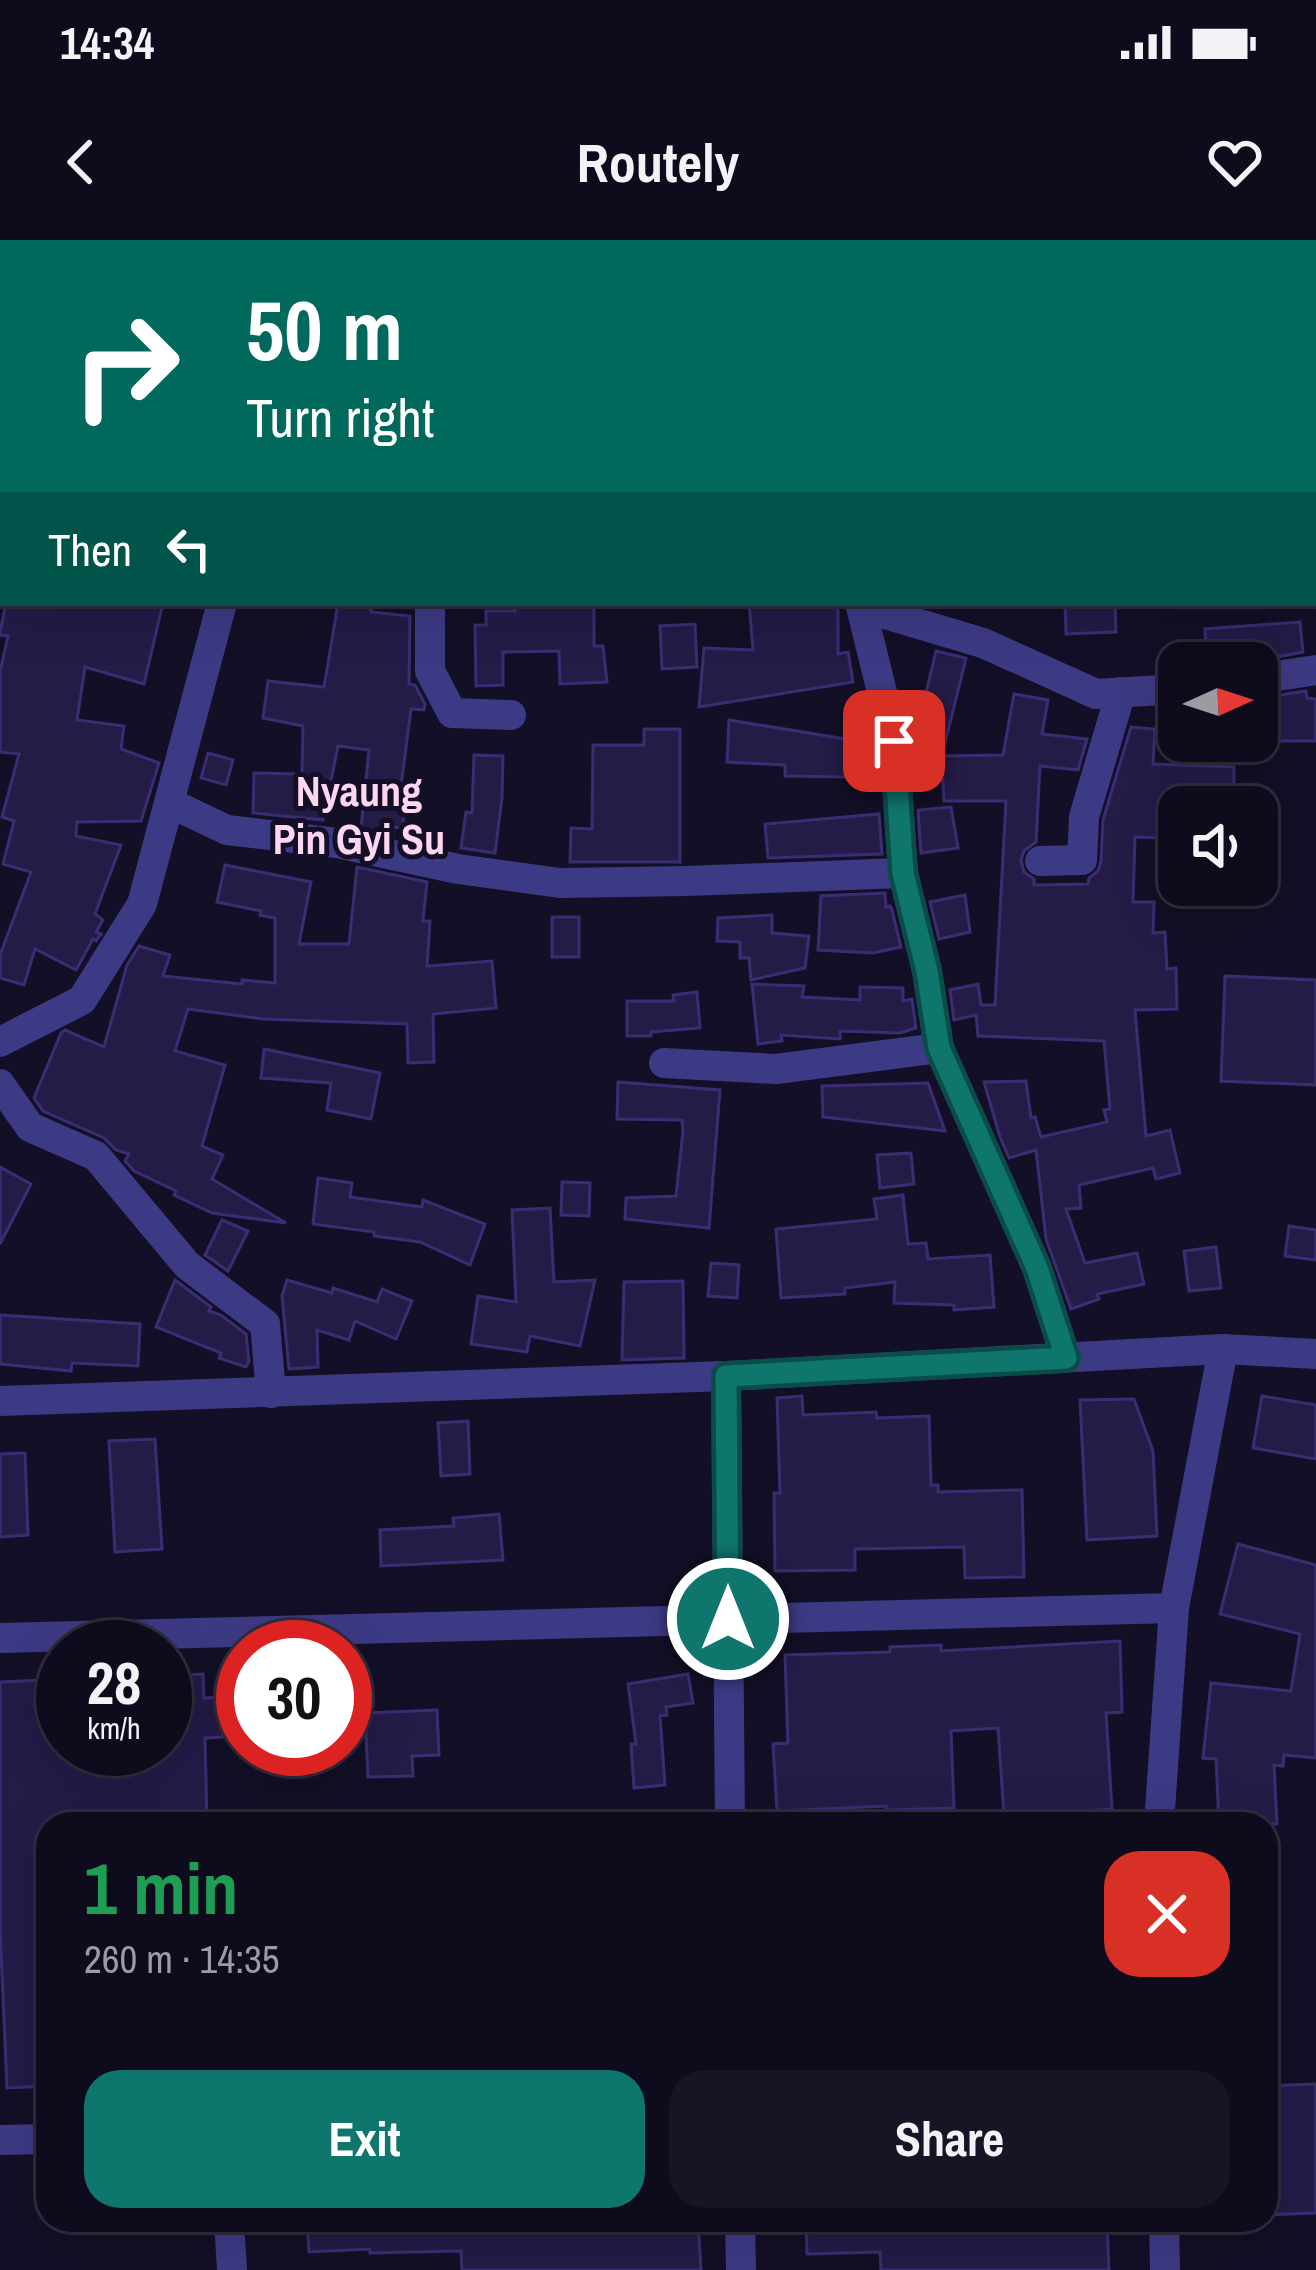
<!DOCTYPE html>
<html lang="en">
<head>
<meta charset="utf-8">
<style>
	:root { --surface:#0e0b1c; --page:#171425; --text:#f1f3f6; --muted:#9b9ba3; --line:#2e2b3b; --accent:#0f766e }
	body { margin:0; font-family:"Archivo Narrow",sans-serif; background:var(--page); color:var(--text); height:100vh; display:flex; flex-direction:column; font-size:45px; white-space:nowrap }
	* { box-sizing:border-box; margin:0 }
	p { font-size:39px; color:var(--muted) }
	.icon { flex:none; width:66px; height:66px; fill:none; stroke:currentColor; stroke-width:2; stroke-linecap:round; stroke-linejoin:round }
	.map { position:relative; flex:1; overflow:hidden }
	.side { position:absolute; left:36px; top:1572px; width:1242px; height:420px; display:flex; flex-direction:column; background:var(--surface); border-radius:36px; box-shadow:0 12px 48px #0002,0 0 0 3px var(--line) }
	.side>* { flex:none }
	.top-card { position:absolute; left:0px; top:0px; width:1317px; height:366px; box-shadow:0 12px 48px #0002,0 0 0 3px var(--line); background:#00695c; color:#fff; overflow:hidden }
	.needle { width:78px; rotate:87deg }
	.buttons { position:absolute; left:1158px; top:402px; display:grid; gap:24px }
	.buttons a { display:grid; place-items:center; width:120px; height:120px; border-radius:24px; background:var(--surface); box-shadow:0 12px 48px #0002,0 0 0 3px var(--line); font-size:60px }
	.speed { position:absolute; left:36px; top:1380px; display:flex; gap:24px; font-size:60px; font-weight:700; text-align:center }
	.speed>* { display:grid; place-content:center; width:156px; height:156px; border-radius:50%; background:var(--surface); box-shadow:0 12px 48px #0002,0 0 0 3px var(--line); line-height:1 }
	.speed small { font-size:30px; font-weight:400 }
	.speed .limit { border:18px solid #d22; background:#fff; color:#111 }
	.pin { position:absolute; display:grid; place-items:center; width:102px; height:102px; color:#fff; margin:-51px; border-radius:24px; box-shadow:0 6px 18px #0006 }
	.me { position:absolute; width:132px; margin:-66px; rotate:0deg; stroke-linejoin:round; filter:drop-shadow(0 0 9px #0008) }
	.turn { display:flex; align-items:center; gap:42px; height:252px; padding:0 48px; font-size:54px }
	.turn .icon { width:156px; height:156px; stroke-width:2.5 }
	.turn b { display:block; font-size:84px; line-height:102px }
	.then { display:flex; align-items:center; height:114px; padding:0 48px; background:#0003; gap:24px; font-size:45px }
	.round { display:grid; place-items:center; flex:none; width:126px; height:126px; border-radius:36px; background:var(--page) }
	.headline { display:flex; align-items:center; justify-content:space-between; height:204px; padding:0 48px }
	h1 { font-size:72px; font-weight:700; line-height:90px; color:#1e9e55 }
	.primary-button { display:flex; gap:24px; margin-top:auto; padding:24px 48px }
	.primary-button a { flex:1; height:138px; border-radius:36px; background:var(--accent); color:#fff; font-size:48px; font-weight:700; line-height:138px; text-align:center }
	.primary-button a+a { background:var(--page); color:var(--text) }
	.status { display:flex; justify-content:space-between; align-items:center; height:84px; padding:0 60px; background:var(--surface); direction:ltr }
	.status svg { height:33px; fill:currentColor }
	header { display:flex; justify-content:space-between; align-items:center; height:156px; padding:0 48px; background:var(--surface); font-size:54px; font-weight:700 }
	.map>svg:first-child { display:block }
	.building { fill:#241b47; stroke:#3b2d73; stroke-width:3 }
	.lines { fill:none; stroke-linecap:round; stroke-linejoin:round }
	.minor { stroke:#3d3a85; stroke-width:30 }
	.route-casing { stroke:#0a4d48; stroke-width:30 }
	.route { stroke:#0f766e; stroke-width:21 }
	.labels { text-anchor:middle; stroke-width:10; stroke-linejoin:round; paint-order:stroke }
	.quarter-label { font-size:42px; font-weight:bold; fill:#ffd6f0; stroke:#130f26 }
</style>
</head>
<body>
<div class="status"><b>14:34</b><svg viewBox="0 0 49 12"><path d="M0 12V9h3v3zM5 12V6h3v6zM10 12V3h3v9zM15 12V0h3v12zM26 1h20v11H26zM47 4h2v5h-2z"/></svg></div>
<header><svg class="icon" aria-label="back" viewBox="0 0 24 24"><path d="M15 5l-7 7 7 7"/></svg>Routely<svg class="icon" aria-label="heart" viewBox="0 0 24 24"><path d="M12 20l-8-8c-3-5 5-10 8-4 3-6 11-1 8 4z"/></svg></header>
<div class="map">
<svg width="1316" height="2030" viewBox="0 0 1316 2030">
	<rect width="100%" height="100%" fill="#130f26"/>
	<g class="building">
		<polygon points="6,363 163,363 144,444 85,427 77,480 124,486 121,509 159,523 141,581 77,582 76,596 121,605 95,674 103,680 96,692 101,694 96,701 93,699 76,730 35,709 24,745 0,738 0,715 31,632 3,624 14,581 2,577 19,514 0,512 0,432 8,396 0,395 0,392"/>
		<polygon points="338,363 371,368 371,372 410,376 409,444 415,445 425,464 424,470 411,469 401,546 405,546 403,588 393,587 393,595 361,588 369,510 338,506 323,580 253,573 254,533 302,534 303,486 263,478 268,441 324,447"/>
		<polygon points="515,363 594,363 594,406 603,406 607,442 560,444 559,411 503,412 503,445 476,446 475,385 486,385 486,371 515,371"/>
		<polygon points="749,363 838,363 838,414 848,412 853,442 699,467 704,408 753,410"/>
		<polygon points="1065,363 1115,363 1116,392 1066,394"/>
		<polygon points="1300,382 1303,412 1246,423 1207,423 1205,389"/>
		<polygon points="695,384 697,427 662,429 660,386"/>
		<polygon points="936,411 966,418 942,516 1003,515 1014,454 1048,460 1042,494 1087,499 1078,530 1040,526 1036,602 1024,611 1021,620 1024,632 1034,639 1034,645 1088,644 1089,638 1098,631 1101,621 1103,580 1131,487 1155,489 1153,524 1234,527 1234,567 1179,567 1179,574 1163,572 1161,598 1135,597 1133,662 1154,662 1153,693 1165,692 1167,729 1176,728 1177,769 1135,770 1146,896 1170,890 1180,933 1156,939 1153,928 1079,945 1081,968 1066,969 1085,1023 1137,1013 1144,1044 1097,1054 1099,1059 1071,1069 1046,999 1036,910 1009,918 1000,897 984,842 1026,841 1031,878 1035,877 1041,897 1107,882 1104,870 1110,869 1104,801 978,796 976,775 954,780 950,750 978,744 981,765 995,765 1006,561 944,561 943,540 929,540 930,463 924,461"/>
		<polygon points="1306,451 1307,458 1316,459 1316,501 1260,501 1260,458"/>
		<polygon points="729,480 852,500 845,537 785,536 785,525 727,522"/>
		<polygon points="644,489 680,489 680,622 570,622 571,588 592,589 593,505 644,505"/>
		<polygon points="208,513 233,520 226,545 201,538"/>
		<polygon points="474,515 503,516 502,558 495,613 461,608 466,572 472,573"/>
		<polygon points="951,567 958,608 921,613 918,570"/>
		<polygon points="879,574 882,614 768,618 765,584"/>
		<polygon points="225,625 311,642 299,704 349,704 357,627 427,642 423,681 430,681 427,726 492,721 496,768 433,774 434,822 408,823 407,784 263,779 188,769 175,811 225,825 202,906 223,915 212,939 286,983 212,973 174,955 176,951 134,931 125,921 129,914 116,910 104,898 43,871 34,858 61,793 65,790 104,807 127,725 139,706 170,715 163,736 242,744 242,740 275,743 275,678 260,675 261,671 217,662"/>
		<polygon points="885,653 886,667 890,666 892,670 901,707 873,713 818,710 821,656"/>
		<polygon points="965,655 970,692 939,699 930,662"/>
		<polygon points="772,675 772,693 809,696 805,728 751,740 749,718 740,718 740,702 717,701 718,678"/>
		<rect x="552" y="677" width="27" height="40"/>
		<polygon points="1225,736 1316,740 1316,845 1221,841"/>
		<polygon points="752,744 804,746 802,757 860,760 860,747 903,748 903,761 912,759 916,788 900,793 840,791 840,799 781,795 782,801 758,804"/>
		<polygon points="697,752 700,788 651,792 651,796 627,796 627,761 674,761 673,755"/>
		<polygon points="264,809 380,833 371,879 327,870 331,843 261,838"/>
		<polygon points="618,842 720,850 709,988 625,979 626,958 676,956 683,891 682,880 617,879"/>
		<polygon points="928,843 945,891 823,877 822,846"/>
		<polygon points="911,913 914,944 880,948 877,915"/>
		<polygon points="0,927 31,944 0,1004"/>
		<polygon points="318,938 352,943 350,957 422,967 423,960 485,984 470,1025 420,1002 374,996 374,992 313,984"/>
		<polygon points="562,942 590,943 589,976 561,975"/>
		<polygon points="903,955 908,1004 926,1003 928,1019 990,1015 994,1067 954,1070 954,1065 894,1063 895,1042 845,1048 845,1054 781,1058 776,989 877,979 874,959"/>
		<polygon points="550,968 554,1042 595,1040 580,1106 530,1096 527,1112 471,1104 478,1056 516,1062 512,970"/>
		<polygon points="222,980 248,991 228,1031 205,1015"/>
		<polygon points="1289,986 1316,990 1316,1020 1285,1016"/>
		<polygon points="1216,1007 1221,1048 1189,1051 1184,1011"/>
		<polygon points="711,1023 739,1025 737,1058 708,1056"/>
		<polygon points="175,1040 211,1067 209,1071 221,1075 246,1094 249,1121 246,1127 219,1118 221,1113 156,1087"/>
		<polygon points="287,1040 332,1053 333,1048 377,1062 382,1049 412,1061 396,1099 355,1081 349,1100 317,1090 318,1127 289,1129 282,1056"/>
		<polygon points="683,1041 684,1118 622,1120 624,1042"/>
		<polygon points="0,1075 140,1084 138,1126 72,1123 71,1131 0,1124"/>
		<polygon points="802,1156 803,1175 876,1172 877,1178 929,1176 931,1245 938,1245 938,1252 1022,1250 1024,1337 965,1338 964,1307 855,1309 855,1330 775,1331 774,1253 780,1253 777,1158"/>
		<polygon points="1262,1156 1316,1165 1316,1219 1253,1208"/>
		<polygon points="1134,1159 1153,1211 1157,1296 1087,1300 1080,1160"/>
		<polygon points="468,1181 470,1234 441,1236 438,1183"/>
		<polygon points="155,1199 162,1309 115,1312 109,1201"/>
		<polygon points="25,1213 28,1295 0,1297 0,1214"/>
		<polygon points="499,1274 503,1320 381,1326 380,1290 454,1286 453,1278"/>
		<polygon points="1238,1304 1316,1325 1316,1518 1284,1515 1283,1526 1274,1525 1277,1584 1219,1584 1216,1519 1203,1518 1211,1443 1291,1451 1300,1394 1220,1374"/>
		<polygon points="1120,1401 1122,1472 1106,1473 1112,1569 1004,1576 998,1488 951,1491 954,1568 886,1570 886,1566 777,1571 773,1504 788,1503 785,1415 890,1412 890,1407 941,1405 941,1411"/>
		<polygon points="203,1434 204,1458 243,1456 243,1496 205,1498 207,1584 48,1584 48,1846 7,1848 0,1688 0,1442 62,1439 63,1509 165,1509 165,1436"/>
		<polygon points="688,1434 693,1463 666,1467 667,1475 660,1476 665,1545 634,1548 631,1504 636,1504 628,1444"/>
		<polygon points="437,1470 439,1515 412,1516 413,1536 368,1537 365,1473"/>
		<polygon points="1316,1844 1316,1973 1266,1975 1266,1846"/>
		<polygon points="307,1980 698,1980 701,2030 462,2030 461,2011 370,2013 370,2009 309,2012"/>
		<polygon points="806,1980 1107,1980 1109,2030 881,2030 880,2012 807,2014"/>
	</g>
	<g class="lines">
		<g class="minor">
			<polyline points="806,0 809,3"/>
			<polyline points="1039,3 1049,0"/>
			<polyline points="1314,18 1316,23"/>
			<polyline points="0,143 3,143"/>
			<polyline points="430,363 430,431 452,473 511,475"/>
			<polyline points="860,363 894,501 903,633 927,731 939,808 1037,1028 1066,1118"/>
			<polyline points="862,367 983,403 1096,454 1179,449"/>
			<polyline points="1257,439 1316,430"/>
			<polyline points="170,563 227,590 337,603 458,629 560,643 686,641 903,633"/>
			<polyline points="1040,621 1082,620 1084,577 1121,452"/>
			<polyline points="0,802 82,760 142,664 222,363"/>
			<polyline points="664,823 776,829 939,808"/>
			<polyline points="0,844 30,887 96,916 187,1025 265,1084 271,1153"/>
			<polyline points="726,1136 730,1584"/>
			<polyline points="0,1161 726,1136 1223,1109 1316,1114"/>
			<polyline points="0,1398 1174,1368"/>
			<polyline points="1159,1584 1174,1368 1223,1109"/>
			<polyline points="0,1900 48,1899"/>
			<polyline points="229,1980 232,2030"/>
			<polyline points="740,1980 741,2030"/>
			<polyline points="1164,1980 1165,2030"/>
		</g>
	</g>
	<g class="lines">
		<defs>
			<polyline id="route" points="728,1379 726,1136 1066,1118 1037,1028 939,808 927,731 903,633 894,501"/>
		</defs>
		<use href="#route" class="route-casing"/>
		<use href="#route" class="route"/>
	</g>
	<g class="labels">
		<g class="quarter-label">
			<text x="359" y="566">Nyaung<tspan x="359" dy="48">Pin Gyi Su</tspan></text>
		</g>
	</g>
</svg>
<div class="buttons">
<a><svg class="needle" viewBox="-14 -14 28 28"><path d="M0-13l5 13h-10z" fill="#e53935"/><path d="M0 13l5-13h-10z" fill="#9b9ba3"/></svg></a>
<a><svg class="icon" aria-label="sound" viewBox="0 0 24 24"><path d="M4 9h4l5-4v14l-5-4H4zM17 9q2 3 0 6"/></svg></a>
</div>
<div class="speed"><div>28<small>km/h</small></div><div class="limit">30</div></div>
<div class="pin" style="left:894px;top:501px;background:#d93025"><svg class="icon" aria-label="arrive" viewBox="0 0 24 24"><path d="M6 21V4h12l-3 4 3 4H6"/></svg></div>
<svg class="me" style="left:728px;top:1379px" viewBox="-20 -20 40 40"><circle r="17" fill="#0f766e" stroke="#fff" stroke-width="3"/><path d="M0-11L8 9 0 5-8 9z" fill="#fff"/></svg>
<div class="top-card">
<div class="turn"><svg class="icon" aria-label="right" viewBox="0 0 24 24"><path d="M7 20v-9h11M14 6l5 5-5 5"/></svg><div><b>50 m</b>Turn right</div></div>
<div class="then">Then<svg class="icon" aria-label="left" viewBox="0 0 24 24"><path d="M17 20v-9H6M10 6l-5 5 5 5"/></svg></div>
</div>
<section class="side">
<div class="headline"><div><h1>1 min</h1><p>260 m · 14:35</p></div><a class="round" style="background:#d93025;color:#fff"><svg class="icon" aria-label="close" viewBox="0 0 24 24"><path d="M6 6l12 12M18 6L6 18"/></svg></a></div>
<div class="primary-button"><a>Exit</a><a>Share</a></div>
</section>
</div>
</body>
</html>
